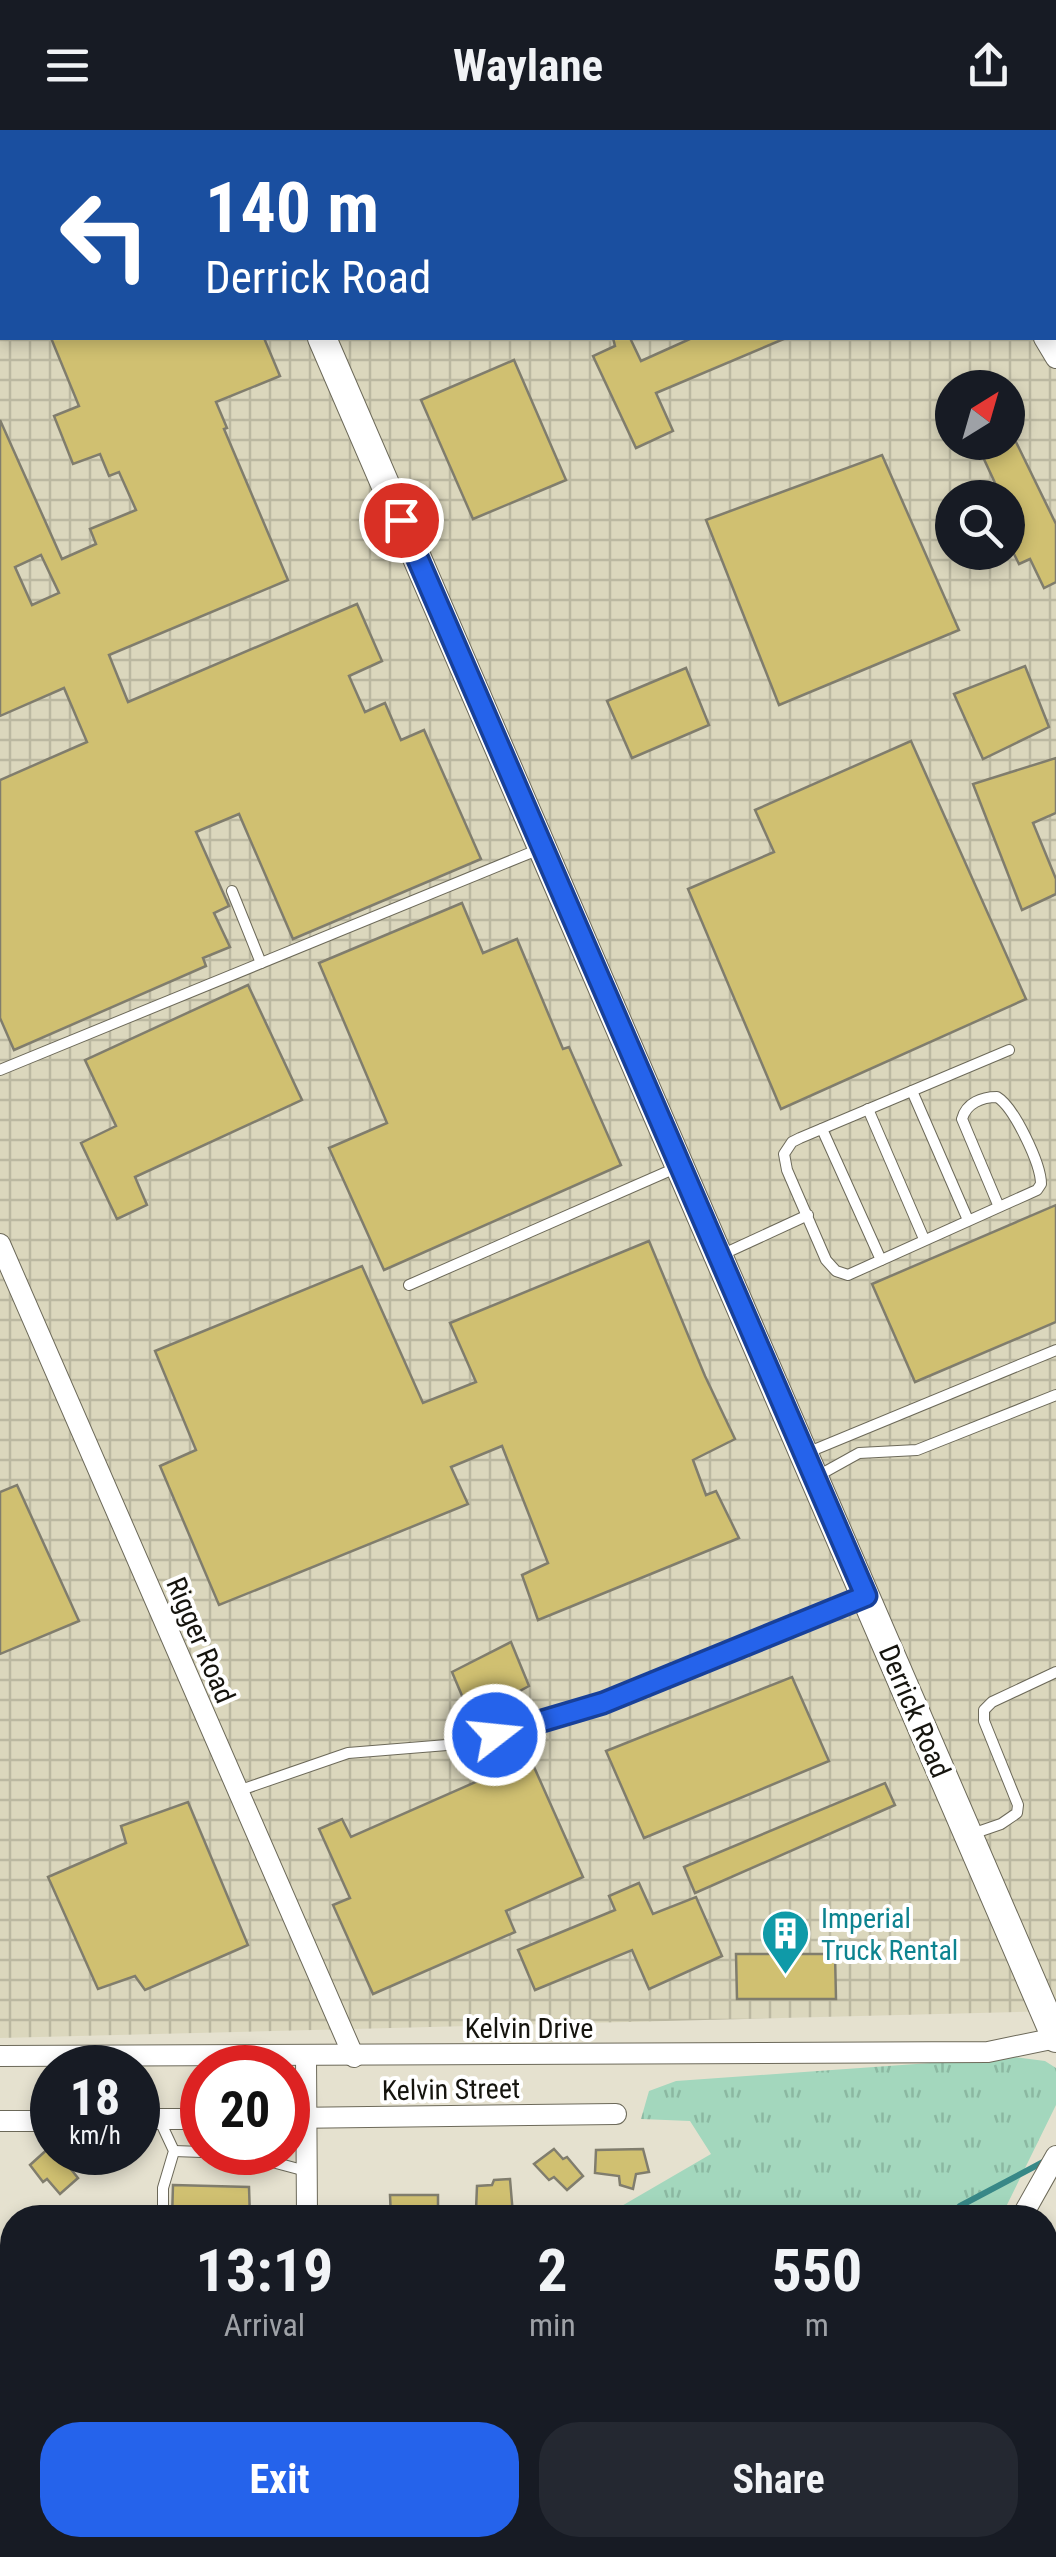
<!DOCTYPE html>
<html lang="en">
<head>
<meta charset="utf-8">
<style>
	:root { --surface:#171b24; --page:#242831; --text:#f1f3f6; --muted:#9ea1a6; --accent:#2563eb }
	body { margin:0; font-family:"Roboto Condensed",sans-serif; background:var(--page); color:var(--text); height:100vh; display:flex; flex-direction:column; font-size:38px; white-space:nowrap }
	* { box-sizing:border-box; margin:0 }
	p { font-size:32px; color:var(--muted) }
	.icon { flex:none; width:55px; height:55px; fill:none; stroke:currentColor; stroke-width:2; stroke-linecap:round; stroke-linejoin:round }
	.map { position:relative; flex:1; overflow:hidden }
	.sheet { position:absolute; left:0px; top:2075px; width:1058px; height:352px; display:flex; flex-direction:column; background:var(--surface); border-radius:40px 40px 0 0; box-shadow:0 5px 15px #0003 }
	.sheet>* { flex:none }
	.banner { position:absolute; left:0px; top:0px; width:1058px; height:210px; box-shadow:0 5px 15px #0003; background:#1a4fa0; color:#fff; overflow:hidden }
	.needle { width:65px; rotate:37deg }
	.controls { position:absolute; left:935px; top:240px; display:grid; gap:20px }
	.controls a { display:grid; place-items:center; width:90px; height:90px; border-radius:50%; background:var(--surface); box-shadow:0 5px 15px #0003; font-size:50px }
	.speed { position:absolute; left:30px; top:1915px; display:flex; gap:20px; font-size:50px; font-weight:700; text-align:center }
	.speed>* { display:grid; place-content:center; width:130px; height:130px; border-radius:50%; background:var(--surface); box-shadow:0 5px 15px #0003; line-height:1 }
	.speed small { font-size:25px; font-weight:400 }
	.speed .limit { border:15px solid #d22; background:#fff; color:#111 }
	.pin { position:absolute; display:grid; place-items:center; width:85px; height:85px; color:#fff; margin:-42px; border:5px solid #fff; border-radius:50%; box-shadow:0 2px 10px #0007 }
	.me { position:absolute; width:110px; margin:-55px; rotate:74deg; stroke-linejoin:round; filter:drop-shadow(0 0 8px #0008) }
	.turn { display:flex; align-items:center; gap:35px; height:210px; padding:0 40px; font-size:45px }
	.turn .icon { width:130px; height:130px; stroke-width:2.5 }
	.turn b { display:block; font-size:70px; line-height:85px }
	.eta { display:flex; justify-content:space-evenly; align-items:center; height:170px; text-align:center }
	.eta b { font-size:60px; font-weight:700; line-height:70px }
	.button { display:flex; gap:20px; margin-top:auto; padding:20px 40px }
	.button a { flex:1; height:115px; border-radius:40px; background:var(--accent); color:#fff; font-size:40px; font-weight:700; line-height:115px; text-align:center }
	.button a+a { background:var(--page); color:var(--text) }
	header { display:flex; justify-content:space-between; align-items:center; height:130px; padding:0 40px; background:var(--surface); font-size:45px; font-weight:700 }
	.map>svg:first-child { display:block }
	.industrial { fill:url(#industrial-grid); fill-rule:evenodd }
	.grass { fill:url(#grass-tufts) }
	.lines { fill:none; stroke-linecap:round; stroke-linejoin:round }
	.stream { stroke:#388887; stroke-width:6 }
	.building { fill:#d0c071; stroke:#807d6d; stroke-width:2.5; fill-rule:evenodd }
	.lane-casing { stroke:#6c6959; stroke-width:12 }
	.street-casing { stroke:#6c6959; stroke-width:22 }
	.secondary-casing { stroke:#6c6959; stroke-width:30 }
	.lane { stroke:#fff; stroke-width:10 }
	.street { stroke:#fff; stroke-width:20 }
	.secondary { stroke:#fff; stroke-width:28 }
	.route-casing { stroke:#184099; stroke-width:25 }
	.route { stroke:#2563eb; stroke-width:18 }
	.labels { text-anchor:middle; stroke-width:8; stroke-linejoin:round; paint-order:stroke }
	.street-label { font-size:28px; fill:#15140e; stroke:#fff }
	.culture-label { font-size:28px; fill:#0d838f; stroke:#fff; text-anchor:start }
</style>
</head>
<body>
<header><svg class="icon" aria-label="menu" viewBox="0 0 24 24"><path d="M4 6h16M4 12h16M4 18h16"/></svg>Waylane<svg class="icon" aria-label="share" viewBox="0 0 24 24"><path d="M12 15V3M7 8l5-5 5 5M5 13v7h14v-7"/></svg></header>
<div class="map">
<svg width="1056" height="2427" viewBox="0 0 1056 2427">
	<defs>
		<pattern id="industrial-grid" width="8" height="8" patternUnits="userSpaceOnUse" patternTransform="scale(2.5)"><rect width="8" height="8" fill="#dbd7bd"/><path d="M0 4h8M4 0v8" fill="none" stroke="#bbb8a1"/></pattern>
		<pattern id="grass-tufts" width="24" height="20" patternUnits="userSpaceOnUse" patternTransform="scale(2.5)"><rect width="24" height="20" fill="#a3d7bd"/><path d="M3 7l-1-3M5 7V3M7 7l1-3M15 17l-1-3M17 17v-4M19 17l1-3" fill="none" stroke="#8bb8a1"/></pattern>
	</defs>
	<rect width="100%" height="100%" fill="#e5e1cf"/>
	<path class="industrial" d="M 0,0 L 1056,0 L 1056,1881 L 0,1908 ZM 2,2 L 1055,2 L 1055,208 L 2,208 ZM 952,258 L 1008,258 L 1008,312 L 952,312 ZM 952,368 L 1008,368 L 1008,422 L 952,422 Z"/>
	<g class="grass">
		<polygon points="1014,1927 1045,1931 1056,1938 1056,1975 1001,2087 601,2088 711,2024 690,1991 641,1989 649,1961 676,1951"/>
		<polygon points="477,2415 660,2415 645,2427 485,2427"/>
	</g>
	<g class="lines">
		<g class="stream">
			<polyline points="947,2088 960,2076 1045,2031"/>
			<polyline points="535,2427 552,2415"/>
		</g>
	</g>
	<g class="building">
		<path d="M 51,208 L 264,208 L 280,246 L 216,272 L 227,298 L 224,299 L 288,450 L 109,525 L 128,572 L 357,474 L 382,531 L 349,546 L 365,582 L 385,573 L 401,610 L 424,600 L 481,729 L 293,809 L 239,684 L 196,702 L 229,776 L 214,783 L 230,817 L 203,828 L 206,836 L 14,920 L 0,888 L 0,650 L 87,612 L 64,558 L 0,586 L 0,290 L 62,429 L 96,414 L 90,399 L 136,380 L 119,342 L 109,346 L 100,324 L 73,334 L 54,286 L 79,276 ZM 41,425 L 59,463 L 32,475 L 15,437 Z"/>
		<polygon points="613,208 630,208 641,231 692,208 786,208 656,263 673,301 636,318 593,226 615,216"/>
		<polygon points="514,230 566,350 473,389 421,270"/>
		<polygon points="976,312 1016,312 1056,394 1056,452 1044,458 1030,429 1019,434 1008,412 1008,392 1013,389 1008,378 1008,368 1002,368"/>
		<polygon points="882,325 959,500 779,575 706,390"/>
		<polygon points="1025,536 1049,597 983,629 954,564"/>
		<polygon points="686,538 709,595 632,628 607,571"/>
		<polygon points="911,611 1026,869 781,979 688,759 774,722 755,680"/>
		<polygon points="1056,628 1056,683 1033,693 1056,749 1056,764 1022,780 973,654"/>
		<polygon points="462,773 483,823 517,809 563,919 569,917 621,1035 384,1140 329,1018 387,993 319,833"/>
		<polygon points="248,855 302,970 135,1047 147,1075 117,1089 81,1013 116,996 85,930"/>
		<polygon points="1056,1075 1056,1192 915,1252 872,1154"/>
		<polygon points="649,1111 705,1246 735,1309 693,1330 706,1365 716,1361 739,1408 538,1490 522,1445 548,1433 502,1316 451,1337 468,1374 219,1475 160,1336 196,1320 155,1221 362,1136 423,1273 476,1252 450,1193"/>
		<polygon points="17,1355 79,1491 0,1524 0,1362"/>
		<polygon points="511,1512 529,1556 471,1587 452,1542"/>
		<polygon points="792,1547 829,1631 644,1708 606,1621"/>
		<polygon points="530,1628 583,1747 506,1781 515,1802 373,1864 333,1775 350,1768 319,1699 342,1689 351,1707"/>
		<polygon points="885,1653 895,1675 695,1763 684,1737"/>
		<polygon points="188,1672 248,1815 145,1860 135,1846 98,1859 48,1747 126,1713 121,1696"/>
		<polygon points="639,1753 653,1784 696,1767 722,1826 649,1859 632,1820 535,1860 518,1820 615,1780 609,1766"/>
		<polygon points="736,1824 835,1824 836,1869 737,1869"/>
		<polygon points="51,2016 52,2022 57,2022 78,2048 60,2064 47,2049 43,2052 30,2035"/>
		<polygon points="554,2019 563,2029 567,2027 583,2046 567,2060 554,2047 549,2050 534,2034"/>
		<polygon points="643,2019 649,2042 636,2044 633,2059 620,2055 619,2046 595,2043 596,2020"/>
		<polygon points="510,2049 513,2085 496,2087 495,2080 476,2080 477,2056 492,2055 494,2050"/>
		<polygon points="173,2055 249,2057 250,2088 172,2088"/>
		<polygon points="390,2065 438,2065 438,2088 391,2088"/>
	</g>
	<g class="lines">
		<defs>
			<g id="lane">
				<polyline points="232,761 261,833"/>
				<polyline points="0,940 542,718"/>
				<polyline points="912,961 968,1090"/>
				<polyline points="868,979 924,1109"/>
				<polyline points="822,999 881,1130"/>
				<path d="M 999,1077 L 962,989 C 966,973 982,967 997,967 C 1014,977 1041,1034 1041,1054 L 1037,1060 L 848,1145 L 836,1141 L 826,1130 L 787,1040 L 784,1024 L 792,1012 L 800,1008 L 1009,920"/>
				<polyline points="719,1126 808,1085"/>
				<polyline points="409,1155 678,1037"/>
				<polyline points="804,1324 1056,1220"/>
				<polyline points="814,1348 859,1323 917,1320 1056,1265"/>
				<polyline points="238,1661 348,1623 447,1615 603,1573 862,1468"/>
				<polyline points="969,1705 1001,1694 1017,1683 1018,1675 984,1591 984,1580 992,1572 1056,1542"/>
				<polyline points="159,1989 174,2021 163,2058 163,2088"/>
				<polyline points="174,2021 202,2022"/>
				<polyline points="205,2022 254,2027 306,2041"/>
			</g>
			<g id="street">
				<polyline points="927,0 928,2"/>
				<polyline points="396,2 402,0"/>
				<polyline points="0,178 2,177"/>
				<polyline points="1044,208 1056,228"/>
				<polyline points="0,1114 354,1927"/>
				<polyline points="0,1926 988,1922 1056,1908"/>
				<polyline points="306,1926 307,2088"/>
				<polyline points="288,1988 616,1984"/>
				<polyline points="138,1989 202,1989"/>
				<polyline points="0,1991 52,1991"/>
				<polyline points="1021,2088 1056,2026"/>
				<polyline points="0,2221 12,2220"/>
				<polyline points="1045,2240 1056,2247"/>
				<polyline points="451,2415 461,2427"/>
				<polyline points="857,2415 866,2427"/>
				<polyline points="0,2419 12,2412"/>
				<polyline points="669,2427 684,2415"/>
			</g>
			<g id="secondary">
				<polyline points="201,0 203,2"/>
				<polyline points="322,208 1056,1908"/>
			</g>
		</defs>
		<use href="#lane" class="lane-casing"/>
		<use href="#street" class="street-casing"/>
		<use href="#secondary" class="secondary-casing"/>
		<use href="#lane" class="lane"/>
		<use href="#street" class="street"/>
		<use href="#secondary" class="secondary"/>
	</g>
	<g class="lines">
		<defs>
			<polyline id="route" points="401,390 866,1466 603,1573 495,1605"/>
		</defs>
		<use href="#route" class="route-casing"/>
		<use href="#route" class="route"/>
	</g>
	<defs>
		<symbol id="building-pin" viewBox="-11 -11 22 30"><path d="M0 17L-7.5 6A9.5 9.5 0 1 1 7.5 6Z" fill="#0f9aa8" stroke="#fff"/><path d="M-4-6H4V6H1V3H-1V6H-4ZM-2.5-4.3h1.7v1.8h-1.7ZM.8-4.3h1.7v1.8H.8ZM-2.5-1h1.7V.8h-1.7ZM.8-1h1.7V.8H.8Z" fill="#fff"/></symbol>
	</defs>
	<g fill-rule="evenodd">
		<use href="#building-pin" x="758" y="1776" width="55" height="75"/>
	</g>
	<g class="labels">
		<g class="street-label">
			<text transform="translate(201 1510) rotate(67)" y="10">Rigger Road</text>
			<text transform="translate(915 1581) rotate(67)" y="10">Derrick Road</text>
			<text x="529" y="1908">Kelvin Drive</text>
			<text transform="translate(451 1959) rotate(-1)" y="10">Kelvin Street</text>
		</g>
		<g class="culture-label">
			<text x="821" y="1798">Imperial<tspan x="821" dy="32">Truck Rental</tspan></text>
		</g>
	</g>
</svg>
<div class="controls">
<a><svg class="needle" viewBox="-14 -14 28 28"><path d="M0-13l5 13h-10z" fill="#e53935"/><path d="M0 13l5-13h-10z" fill="#9ea1a6"/></svg></a>
<a><svg class="icon" aria-label="search" viewBox="0 0 24 24"><circle cx="10" cy="10" r="6"/><path d="M15 15l6 6"/></svg></a>
</div>
<div class="speed"><div>18<small>km/h</small></div><div class="limit">20</div></div>
<div class="pin" style="left:401px;top:390px;background:#d93025"><svg class="icon" aria-label="arrive" viewBox="0 0 24 24"><path d="M6 21V4h12l-3 4 3 4H6"/></svg></div>
<svg class="me" style="left:495px;top:1605px" viewBox="-20 -20 40 40"><circle r="17" fill="#2563eb" stroke="#fff" stroke-width="3"/><path d="M0-11L8 9 0 5-8 9z" fill="#fff"/></svg>
<div class="banner">
<div class="turn"><svg class="icon" aria-label="left" viewBox="0 0 24 24"><path d="M17 20v-9H6M10 6l-5 5 5 5"/></svg><div><b>140 m</b>Derrick Road</div></div>
</div>
<section class="sheet">
<div class="eta">
<div><b>13:19</b><p>Arrival</p></div>
<div><b>2</b><p>min</p></div>
<div><b>550</b><p>m</p></div>
</div>
<div class="button"><a>Exit</a><a>Share</a></div>
</section>
</div>
</body>
</html>
